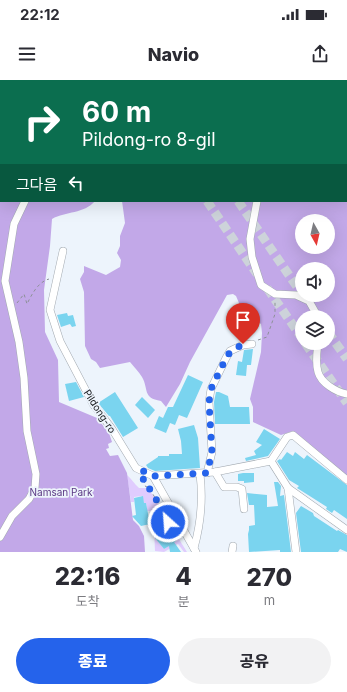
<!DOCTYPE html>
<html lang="ko">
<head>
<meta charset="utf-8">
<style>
	:root { --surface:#fff; --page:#f2f2f3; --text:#2b2b33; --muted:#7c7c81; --accent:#2563eb }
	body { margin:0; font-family:Inter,"Noto Sans KR",sans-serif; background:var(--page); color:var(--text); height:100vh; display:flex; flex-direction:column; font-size:15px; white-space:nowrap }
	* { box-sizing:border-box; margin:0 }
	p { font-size:13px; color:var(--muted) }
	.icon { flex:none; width:22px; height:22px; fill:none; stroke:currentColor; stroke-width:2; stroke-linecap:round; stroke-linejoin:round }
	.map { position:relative; height:472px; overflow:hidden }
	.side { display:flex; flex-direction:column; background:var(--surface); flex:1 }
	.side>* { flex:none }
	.hud { position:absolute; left:0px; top:0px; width:347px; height:122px; box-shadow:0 4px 16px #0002; background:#0b6e4f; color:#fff; overflow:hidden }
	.needle { width:26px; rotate:172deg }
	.fabs { position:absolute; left:295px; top:134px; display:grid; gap:8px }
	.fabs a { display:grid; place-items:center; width:40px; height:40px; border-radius:50%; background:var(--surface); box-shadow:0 4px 16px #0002; font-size:20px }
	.pin { position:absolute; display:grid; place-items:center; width:34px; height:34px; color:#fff; margin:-41px -17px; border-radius:50% 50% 50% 0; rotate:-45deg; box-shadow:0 0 4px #0007 }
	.pin .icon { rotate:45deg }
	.me { position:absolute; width:44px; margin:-22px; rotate:334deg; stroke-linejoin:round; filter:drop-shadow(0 0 3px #0008) }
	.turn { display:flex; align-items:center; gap:14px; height:84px; padding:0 16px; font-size:18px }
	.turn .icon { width:52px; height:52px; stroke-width:2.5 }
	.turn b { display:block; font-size:28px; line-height:34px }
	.then { display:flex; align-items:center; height:38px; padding:0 16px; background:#0003; gap:8px; font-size:15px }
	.eta { display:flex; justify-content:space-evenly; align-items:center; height:68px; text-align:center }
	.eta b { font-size:24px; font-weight:800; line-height:28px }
	.cta { display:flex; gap:8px; margin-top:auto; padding:8px 16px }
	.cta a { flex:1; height:46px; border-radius:24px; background:var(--accent); color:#fff; font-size:16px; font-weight:800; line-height:46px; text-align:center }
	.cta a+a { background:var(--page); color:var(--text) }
	.status { display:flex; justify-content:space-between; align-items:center; height:28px; padding:0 20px; background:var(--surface); direction:ltr }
	.status svg { height:11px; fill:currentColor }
	header { display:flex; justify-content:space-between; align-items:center; height:52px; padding:0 16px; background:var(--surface); font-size:18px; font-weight:800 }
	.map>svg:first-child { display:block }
	.green { fill:#e0ccfe; fill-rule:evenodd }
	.forest { fill:#c2a8e8; fill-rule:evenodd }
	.building { fill:#7ad4ef }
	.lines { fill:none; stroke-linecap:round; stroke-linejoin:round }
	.major-tunnel { stroke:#cdd3da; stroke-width:9; stroke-dasharray:9 4.5; stroke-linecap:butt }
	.minor-casing { stroke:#a2a9b0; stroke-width:8 }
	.path { stroke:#8d9197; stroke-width:1; stroke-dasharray:3 3; stroke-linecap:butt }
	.minor { stroke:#fff; stroke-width:7 }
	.route { stroke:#2563eb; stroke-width:7; stroke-dasharray:0 12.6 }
	.labels { text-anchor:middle; stroke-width:3.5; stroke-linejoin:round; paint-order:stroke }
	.street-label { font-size:10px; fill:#17191c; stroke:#edf4fc }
	.park-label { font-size:10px; fill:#5b3884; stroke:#edf4fc }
</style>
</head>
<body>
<div class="status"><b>22:12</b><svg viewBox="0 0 49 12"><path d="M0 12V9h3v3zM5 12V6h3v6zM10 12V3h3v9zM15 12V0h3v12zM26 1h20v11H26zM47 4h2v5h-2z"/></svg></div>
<header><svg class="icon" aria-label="menu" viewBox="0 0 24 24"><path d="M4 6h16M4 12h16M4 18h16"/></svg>Navio<svg class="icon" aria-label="share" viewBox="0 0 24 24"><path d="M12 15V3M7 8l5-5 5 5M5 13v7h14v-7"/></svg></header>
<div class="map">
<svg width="347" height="472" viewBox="0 0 347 472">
	<rect width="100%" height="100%" fill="#edf4fc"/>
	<g class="green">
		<path d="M 127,395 C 132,399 134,404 139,408 L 148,408 L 164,432 L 165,439 L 161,440 L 154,431 L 146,431 L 145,429 L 147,429 L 146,423 L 144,423 L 142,416 L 134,417 L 134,422 L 131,422 Z"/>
		<path d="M 166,441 L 170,445 L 187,472 L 184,472 L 178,464 L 164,472 L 155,471 L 154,448 ZM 164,444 L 176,461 L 164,469 L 155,458 L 157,454 L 155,451 Z"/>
	</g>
	<path class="forest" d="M 0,0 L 347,0 L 347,397 L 293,351 L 281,355 L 253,342 L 253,327 L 250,319 L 261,272 L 262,253 L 261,244 L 242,230 L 236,216 L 233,214 L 227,215 L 190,282 L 180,304 L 166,327 L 161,321 C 142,318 149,309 142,297 C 139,292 134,287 130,282 L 100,288 L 96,282 L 91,279 L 85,266 L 84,212 L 80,199 L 84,192 L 84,186 L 106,195 L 120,187 L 121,180 L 117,173 L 120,166 L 120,156 L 125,143 L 122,121 L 346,121 L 346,1 L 1,1 L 1,121 L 95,121 C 84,134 66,131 52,139 L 50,166 L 44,210 L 45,252 L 58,280 L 59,322 L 97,338 L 109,353 L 112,362 L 108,364 L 109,368 L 106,369 L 110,376 L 118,375 L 127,393 L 133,440 L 139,446 L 144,456 L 145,472 L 0,472 ZM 302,141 L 328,141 L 328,167 L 302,167 ZM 302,189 L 328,189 L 328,215 L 302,215 ZM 302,237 L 328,237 L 328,263 L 302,263 Z"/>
	<g class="building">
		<polygon points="67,233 68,236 73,235 76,246 72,247 70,244 61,247 57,235"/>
		<polygon points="253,269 251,285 247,285 246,296 236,295 238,281 242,282 244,270"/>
		<polygon points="188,295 203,302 187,338 179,335 175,345 170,343 166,353 154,348 159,336 163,338 168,327 173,327"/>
		<polygon points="76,302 84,317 69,321 65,304"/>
		<polygon points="115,312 138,348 123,357 110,336 109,336 98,323"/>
		<polygon points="216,312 219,312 228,316 230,327 249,327 250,344 215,344 214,322"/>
		<polygon points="142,317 155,330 148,338 135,325"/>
		<polygon points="194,345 198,358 200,388 155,391 148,388 146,385 158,377 158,376 169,376 169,374 182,374 181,361 178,349"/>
		<polygon points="264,349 280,359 268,376 246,381 245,378 256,375 254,371 262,365 256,362"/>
		<polygon points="287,372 293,376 295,372 304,379 307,375 347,405 347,439 334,430 332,433 326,429 327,427 297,408 299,406 289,400 277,381 280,379 281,380"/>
		<polygon points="243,393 254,393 254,402 244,403 244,401 238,401 238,394"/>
		<polygon points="274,402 278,402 281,406 280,416 284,415 291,472 280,472 280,470 249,472 248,454 249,450 249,446 255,445 254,425 249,425 247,413 267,415 267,427 278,426"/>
		<polygon points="143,416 144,423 146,423 150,444 141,446 132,436 136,435 134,418"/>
		<polygon points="301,426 313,433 314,436 337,451 338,450 347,455 347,472 340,469 338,472 301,472 296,433"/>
		<polygon points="164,444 176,461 174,462 181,472 170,472 169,466 164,469 155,458 158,455 155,451"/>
	</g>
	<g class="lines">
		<g class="major-tunnel">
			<polyline points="123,0 123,1"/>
			<polyline points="154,0 155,1"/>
			<polyline points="30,1 31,0"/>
			<polyline points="42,1 42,0"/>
			<polyline points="0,51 1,50"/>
			<polyline points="0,72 1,70"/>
			<polyline points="207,121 257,194"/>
			<polyline points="238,121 302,214"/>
			<polyline points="267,208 302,258"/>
			<polyline points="328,252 347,279"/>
			<polyline points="305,263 347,323"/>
		</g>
		<defs>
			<g id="minor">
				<polyline points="257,121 250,159 252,177 261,205 275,214 296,215 309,221 318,237"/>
				<polyline points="63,171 50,230 60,261 93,324 112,349 136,388 153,396 196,472"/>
				<path d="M 318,263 C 317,272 315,282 318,292 C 321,303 336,312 347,314"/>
				<polyline points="271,381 288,408 296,472"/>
				<polyline points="215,392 224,407 237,407 242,409 244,429"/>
				<polyline points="207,393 212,372 209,322 211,309 226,278 230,271 243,265 252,264"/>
				<polyline points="153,396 215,392 271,381 287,357 293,355 347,400"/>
				<polyline points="288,408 347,450"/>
				<polyline points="0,457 12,436 29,419 35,408 36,394 27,351 24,298 19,262 5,201 14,144 25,121"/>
				<path d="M 194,468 C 201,443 203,419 200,394"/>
				<polyline points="232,472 233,466"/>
			</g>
		</defs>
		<use href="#minor" class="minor-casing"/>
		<g class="path">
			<polyline points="4,1 4,0"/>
			<polyline points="0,14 1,11"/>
			<polyline points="0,24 1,25"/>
			<path d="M 17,223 L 24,214 L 27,224 C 32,214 38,202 49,199"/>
			<polyline points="258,260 267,257 275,234 275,220"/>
			<path d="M 144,400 L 145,406 L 149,408 C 160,425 169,443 180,459"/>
		</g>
		<use href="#minor" class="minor"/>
	</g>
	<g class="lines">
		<polyline class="route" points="168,442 164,432 149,408 145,406 141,390 153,396 207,393 212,372 209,322 211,309 226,278 230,272 243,264"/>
	</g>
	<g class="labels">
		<g class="street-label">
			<text transform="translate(100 331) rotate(57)" y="4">Pildong-ro</text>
		</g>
		<g class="park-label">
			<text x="61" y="416">Namsan Park</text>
		</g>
	</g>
</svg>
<div class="fabs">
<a><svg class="needle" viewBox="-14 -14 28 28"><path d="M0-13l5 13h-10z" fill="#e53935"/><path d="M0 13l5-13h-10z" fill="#7c7c81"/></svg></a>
<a><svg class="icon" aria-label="sound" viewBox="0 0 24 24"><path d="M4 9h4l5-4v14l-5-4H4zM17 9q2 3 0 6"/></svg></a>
<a><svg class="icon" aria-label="layers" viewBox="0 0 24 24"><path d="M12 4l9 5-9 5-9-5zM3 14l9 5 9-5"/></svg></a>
</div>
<div class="pin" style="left:243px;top:264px;background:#d93025"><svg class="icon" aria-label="arrive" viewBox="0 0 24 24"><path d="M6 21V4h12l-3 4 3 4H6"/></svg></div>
<svg class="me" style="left:168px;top:442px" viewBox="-20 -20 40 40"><circle r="17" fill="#2563eb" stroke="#fff" stroke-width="3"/><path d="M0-11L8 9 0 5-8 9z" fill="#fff"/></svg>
<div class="hud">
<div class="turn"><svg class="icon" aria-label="right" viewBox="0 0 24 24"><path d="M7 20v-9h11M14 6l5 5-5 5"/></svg><div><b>60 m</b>Pildong-ro 8-gil</div></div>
<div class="then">그다음<svg class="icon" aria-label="left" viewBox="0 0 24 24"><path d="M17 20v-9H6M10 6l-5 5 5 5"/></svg></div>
</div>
</div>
<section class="side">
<div class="eta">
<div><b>22:16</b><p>도착</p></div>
<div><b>4</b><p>분</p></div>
<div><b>270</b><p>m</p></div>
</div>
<div class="cta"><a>종료</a><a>공유</a></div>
</section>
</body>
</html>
